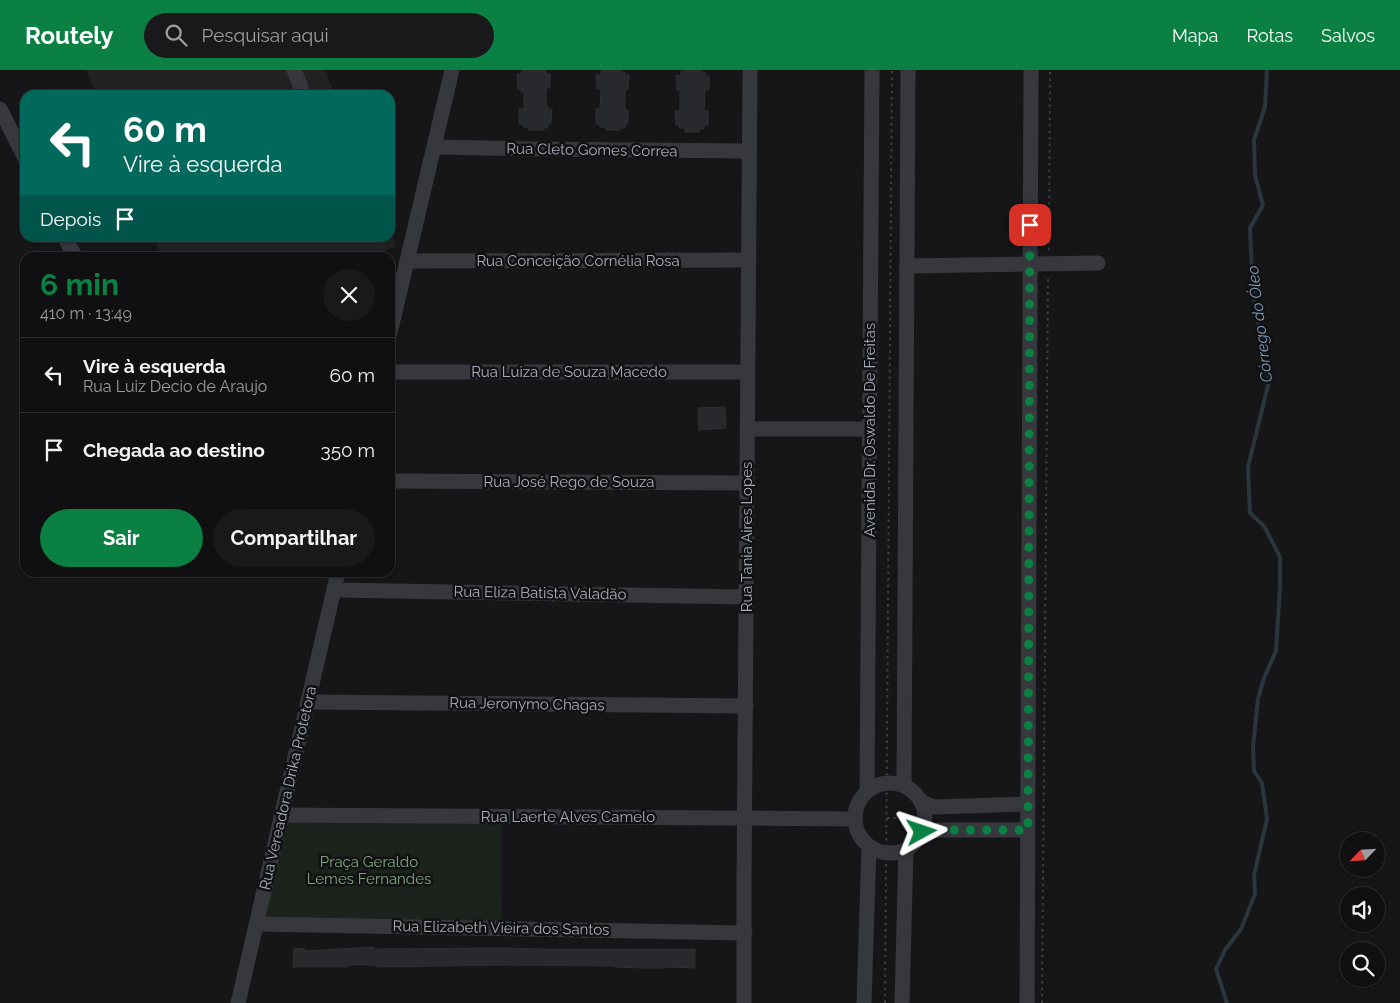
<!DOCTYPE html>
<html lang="pt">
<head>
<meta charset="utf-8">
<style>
	:root { --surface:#101012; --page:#19191b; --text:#f1f3f6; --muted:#9c9d9f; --line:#303032; --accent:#0b8043 }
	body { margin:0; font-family:Raleway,sans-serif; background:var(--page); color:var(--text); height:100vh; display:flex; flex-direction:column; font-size:19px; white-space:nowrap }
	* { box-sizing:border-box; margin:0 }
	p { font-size:16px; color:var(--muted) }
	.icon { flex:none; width:28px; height:28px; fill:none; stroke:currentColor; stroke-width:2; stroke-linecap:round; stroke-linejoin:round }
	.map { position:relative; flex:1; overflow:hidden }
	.panel { position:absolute; left:20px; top:182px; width:375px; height:325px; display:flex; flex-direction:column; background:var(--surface); border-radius:15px; box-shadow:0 1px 4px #0004,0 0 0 1px var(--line) }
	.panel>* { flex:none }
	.guide { position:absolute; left:20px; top:20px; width:375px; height:152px; border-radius:15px; box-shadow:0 1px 4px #0004,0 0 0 1px var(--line); background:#00695c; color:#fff; overflow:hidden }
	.needle { width:32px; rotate:245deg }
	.buttons { position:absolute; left:1340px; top:762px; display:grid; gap:10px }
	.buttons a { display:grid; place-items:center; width:45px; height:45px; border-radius:50%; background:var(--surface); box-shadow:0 1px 4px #0004,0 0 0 1px var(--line); font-size:25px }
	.pin { position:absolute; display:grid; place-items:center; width:42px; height:42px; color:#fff; margin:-21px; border-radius:10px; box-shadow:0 2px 8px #0006 }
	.me { position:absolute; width:55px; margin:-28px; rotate:85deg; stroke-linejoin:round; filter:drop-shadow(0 0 4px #0008) }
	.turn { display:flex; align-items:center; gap:18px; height:105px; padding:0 20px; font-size:22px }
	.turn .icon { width:65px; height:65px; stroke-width:2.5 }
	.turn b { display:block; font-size:35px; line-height:42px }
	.then { display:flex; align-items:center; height:48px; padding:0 20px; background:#0003; gap:10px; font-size:19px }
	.round { display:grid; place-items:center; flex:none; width:52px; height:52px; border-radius:26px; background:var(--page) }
	.summary { display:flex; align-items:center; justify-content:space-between; height:85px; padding:0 20px }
	h1 { font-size:30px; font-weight:700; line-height:38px; color:var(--accent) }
	.primary-button { display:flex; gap:10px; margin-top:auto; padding:10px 20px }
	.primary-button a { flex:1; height:58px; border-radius:30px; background:var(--accent); color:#fff; font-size:20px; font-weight:700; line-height:58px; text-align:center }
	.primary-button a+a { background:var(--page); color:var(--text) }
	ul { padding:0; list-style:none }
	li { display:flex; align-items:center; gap:15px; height:75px; padding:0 20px; border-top:1px solid var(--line) }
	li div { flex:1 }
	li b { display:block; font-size:19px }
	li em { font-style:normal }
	header { display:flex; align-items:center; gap:30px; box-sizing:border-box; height:70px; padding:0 25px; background:var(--accent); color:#fff }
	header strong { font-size:24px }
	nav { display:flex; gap:28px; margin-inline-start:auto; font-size:18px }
	.search { width:350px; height:45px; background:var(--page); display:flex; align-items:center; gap:12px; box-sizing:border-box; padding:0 18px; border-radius:28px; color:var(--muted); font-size:19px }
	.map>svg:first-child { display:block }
	.built { fill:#222225 }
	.green { fill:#1b231c }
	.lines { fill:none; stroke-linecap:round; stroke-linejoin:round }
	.stream { stroke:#2a353d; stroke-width:4 }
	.building { fill:#28292c; stroke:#2f2f34 }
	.path { stroke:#3c3f44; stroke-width:2; stroke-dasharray:2.5 4; stroke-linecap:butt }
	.minor { stroke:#36383d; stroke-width:15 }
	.route { stroke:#0b8043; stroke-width:9; stroke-dasharray:0 16.2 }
	.labels { text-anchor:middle; stroke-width:5; stroke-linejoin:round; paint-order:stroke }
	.street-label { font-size:15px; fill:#a6adb9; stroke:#111113 }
	.park-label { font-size:15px; fill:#7ca67d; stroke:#111113 }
	.water-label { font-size:16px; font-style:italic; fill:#7a9cb7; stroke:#111113 }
</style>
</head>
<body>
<header>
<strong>Routely</strong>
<div class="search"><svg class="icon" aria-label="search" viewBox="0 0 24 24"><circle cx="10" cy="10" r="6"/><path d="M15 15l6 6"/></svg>Pesquisar aqui</div>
<nav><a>Mapa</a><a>Rotas</a><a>Salvos</a></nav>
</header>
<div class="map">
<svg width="1400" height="933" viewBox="0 0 1400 933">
	<rect width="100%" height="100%" fill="#161618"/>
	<g class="built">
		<polygon points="86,0 325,0 335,25 97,25"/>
		<polygon points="390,161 396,176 369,188 162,187 154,168 390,168"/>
	</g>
	<polygon class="green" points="281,745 501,747 502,858 257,854"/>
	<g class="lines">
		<polyline class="stream" points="1227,933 1216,899 1225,880 1241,859 1255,824 1254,805 1267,749 1262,713 1254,701 1253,677 1258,629 1264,608 1276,581 1280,517 1280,487 1264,456 1250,443 1248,397 1269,311 1253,224 1250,158 1263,135 1255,105 1254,70 1265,37 1267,0"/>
	</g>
	<g class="building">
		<polygon points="522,0 542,0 546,1 546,4 550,4 550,18 546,18 546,36 548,36 548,39 552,39 551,53 548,53 548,58 543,58 543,60 529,60 529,57 523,57 523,54 519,54 519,39 524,39 524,22 521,22 522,19 518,19 517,4 522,4"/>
		<polygon points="605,0 621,0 621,2 625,2 625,5 629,5 628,19 625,19 625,40 628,40 628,54 625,54 625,58 620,58 620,60 606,60 606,57 600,57 600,54 596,54 596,39 600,39 601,19 597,19 596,5 601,5 601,1"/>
		<polygon points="685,0 701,0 700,2 705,2 705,6 709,6 709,20 705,20 704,41 708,41 708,55 704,55 704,59 699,59 699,62 685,62 685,58 679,58 679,55 676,55 675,41 680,41 680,20 677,20 676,5 681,6 681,1 685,1"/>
		<polygon points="725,337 726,358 699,360 698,338"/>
		<polygon points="374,877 374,879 500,878 543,879 695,879 695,898 666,897 666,898 643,898 615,897 615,896 502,895 376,897 376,895 347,895 347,897 293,897 294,878 305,879 305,881"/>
	</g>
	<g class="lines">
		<g class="path">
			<polyline points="1049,180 1050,0"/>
			<polyline points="887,748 923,748"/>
			<polyline points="885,933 892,0"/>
			<polyline points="1042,933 1048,207"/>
		</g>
		<g class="minor">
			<polyline points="294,0 304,25"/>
			<polyline points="0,39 25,88"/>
			<polyline points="434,77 530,79 750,81"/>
			<polyline points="65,168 76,188"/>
			<polyline points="407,191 749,190"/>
			<polyline points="907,196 1098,193"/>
			<polyline points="390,263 452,0"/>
			<polyline points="390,302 748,302"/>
			<polyline points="748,359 870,359"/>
			<polyline points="390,411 747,413"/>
			<polyline points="334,520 746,527"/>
			<polyline points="308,632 746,636"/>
			<circle cx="890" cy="748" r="35"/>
			<polyline points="904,716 908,0"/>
			<polyline points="867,721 872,0"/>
			<polyline points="921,732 934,737 1027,734"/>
			<polyline points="281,745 855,749"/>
			<polyline points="922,763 939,760 1027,760"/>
			<polyline points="257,854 745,863"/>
			<polyline points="238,933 338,502"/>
			<polyline points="744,933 744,817 750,0"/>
			<polyline points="864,933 869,776"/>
			<polyline points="902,933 906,779"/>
			<polyline points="1027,933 1031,0"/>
		</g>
	</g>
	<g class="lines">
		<polyline class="route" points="922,762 939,760 1028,760 1030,155"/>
	</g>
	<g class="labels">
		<g class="street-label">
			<text transform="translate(592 80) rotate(1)" y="5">Rua Cleto Gomes Correa</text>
			<text x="578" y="196">Rua Conceição Cornélia Rosa</text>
			<text x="569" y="307">Rua Luiza de Souza Macedo</text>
			<text transform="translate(870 360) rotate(-90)" y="5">Avenida Dr. Oswaldo De Freitas</text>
			<text x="569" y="417">Rua José Rego de Souza</text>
			<text transform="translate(747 467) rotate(-90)" y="5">Rua Tania Aires Lopes</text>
			<text transform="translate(540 523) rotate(1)" y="5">Rua Eliza Batista Valadão</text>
			<text transform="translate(527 634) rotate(1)" y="5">Rua Jeronymo Chagas</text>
			<text transform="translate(288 718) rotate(-77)" y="5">Rua Vereadora Drika Protetora</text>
			<text x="568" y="752">Rua Laerte Alves Camelo</text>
			<text transform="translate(501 858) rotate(1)" y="5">Rua Elizabeth Vieira dos Santos</text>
		</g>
		<g class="park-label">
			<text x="369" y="797">Praça Geraldo<tspan x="369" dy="17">Lemes Fernandes</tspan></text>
		</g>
		<g class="water-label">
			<text transform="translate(1259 254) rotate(-97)" y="6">Córrego do Óleo</text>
		</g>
	</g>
</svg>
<div class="buttons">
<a><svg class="needle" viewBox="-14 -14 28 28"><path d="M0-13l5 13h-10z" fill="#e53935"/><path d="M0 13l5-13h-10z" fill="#9c9d9f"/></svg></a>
<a><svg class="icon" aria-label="sound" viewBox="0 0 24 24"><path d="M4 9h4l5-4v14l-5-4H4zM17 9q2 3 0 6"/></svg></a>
<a><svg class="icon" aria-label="search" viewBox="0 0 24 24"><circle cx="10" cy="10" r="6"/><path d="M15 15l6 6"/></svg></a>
</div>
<div class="pin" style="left:1030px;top:155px;background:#d93025"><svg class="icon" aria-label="arrive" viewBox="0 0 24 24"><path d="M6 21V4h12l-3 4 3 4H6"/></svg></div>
<svg class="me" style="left:922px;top:762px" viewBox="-20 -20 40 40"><path d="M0-17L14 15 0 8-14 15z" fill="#0b8043" stroke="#fff" stroke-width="4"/></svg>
<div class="guide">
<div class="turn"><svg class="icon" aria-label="left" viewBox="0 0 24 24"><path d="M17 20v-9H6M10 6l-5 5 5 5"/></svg><div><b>60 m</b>Vire à esquerda</div></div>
<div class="then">Depois<svg class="icon" aria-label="arrive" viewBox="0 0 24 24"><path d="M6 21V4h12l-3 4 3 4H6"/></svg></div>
</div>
<section class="panel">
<div class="summary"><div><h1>6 min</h1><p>410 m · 13:49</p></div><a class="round"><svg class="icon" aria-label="close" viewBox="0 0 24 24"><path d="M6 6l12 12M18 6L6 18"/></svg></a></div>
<ul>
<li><svg class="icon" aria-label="left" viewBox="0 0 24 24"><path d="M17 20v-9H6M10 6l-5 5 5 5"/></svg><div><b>Vire à esquerda</b><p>Rua Luiz Decio de Araujo</p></div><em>60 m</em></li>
<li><svg class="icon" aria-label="arrive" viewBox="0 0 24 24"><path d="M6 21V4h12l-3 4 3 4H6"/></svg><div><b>Chegada ao destino</b></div><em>350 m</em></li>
</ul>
<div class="primary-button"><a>Sair</a><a>Compartilhar</a></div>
</section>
</div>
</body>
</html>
